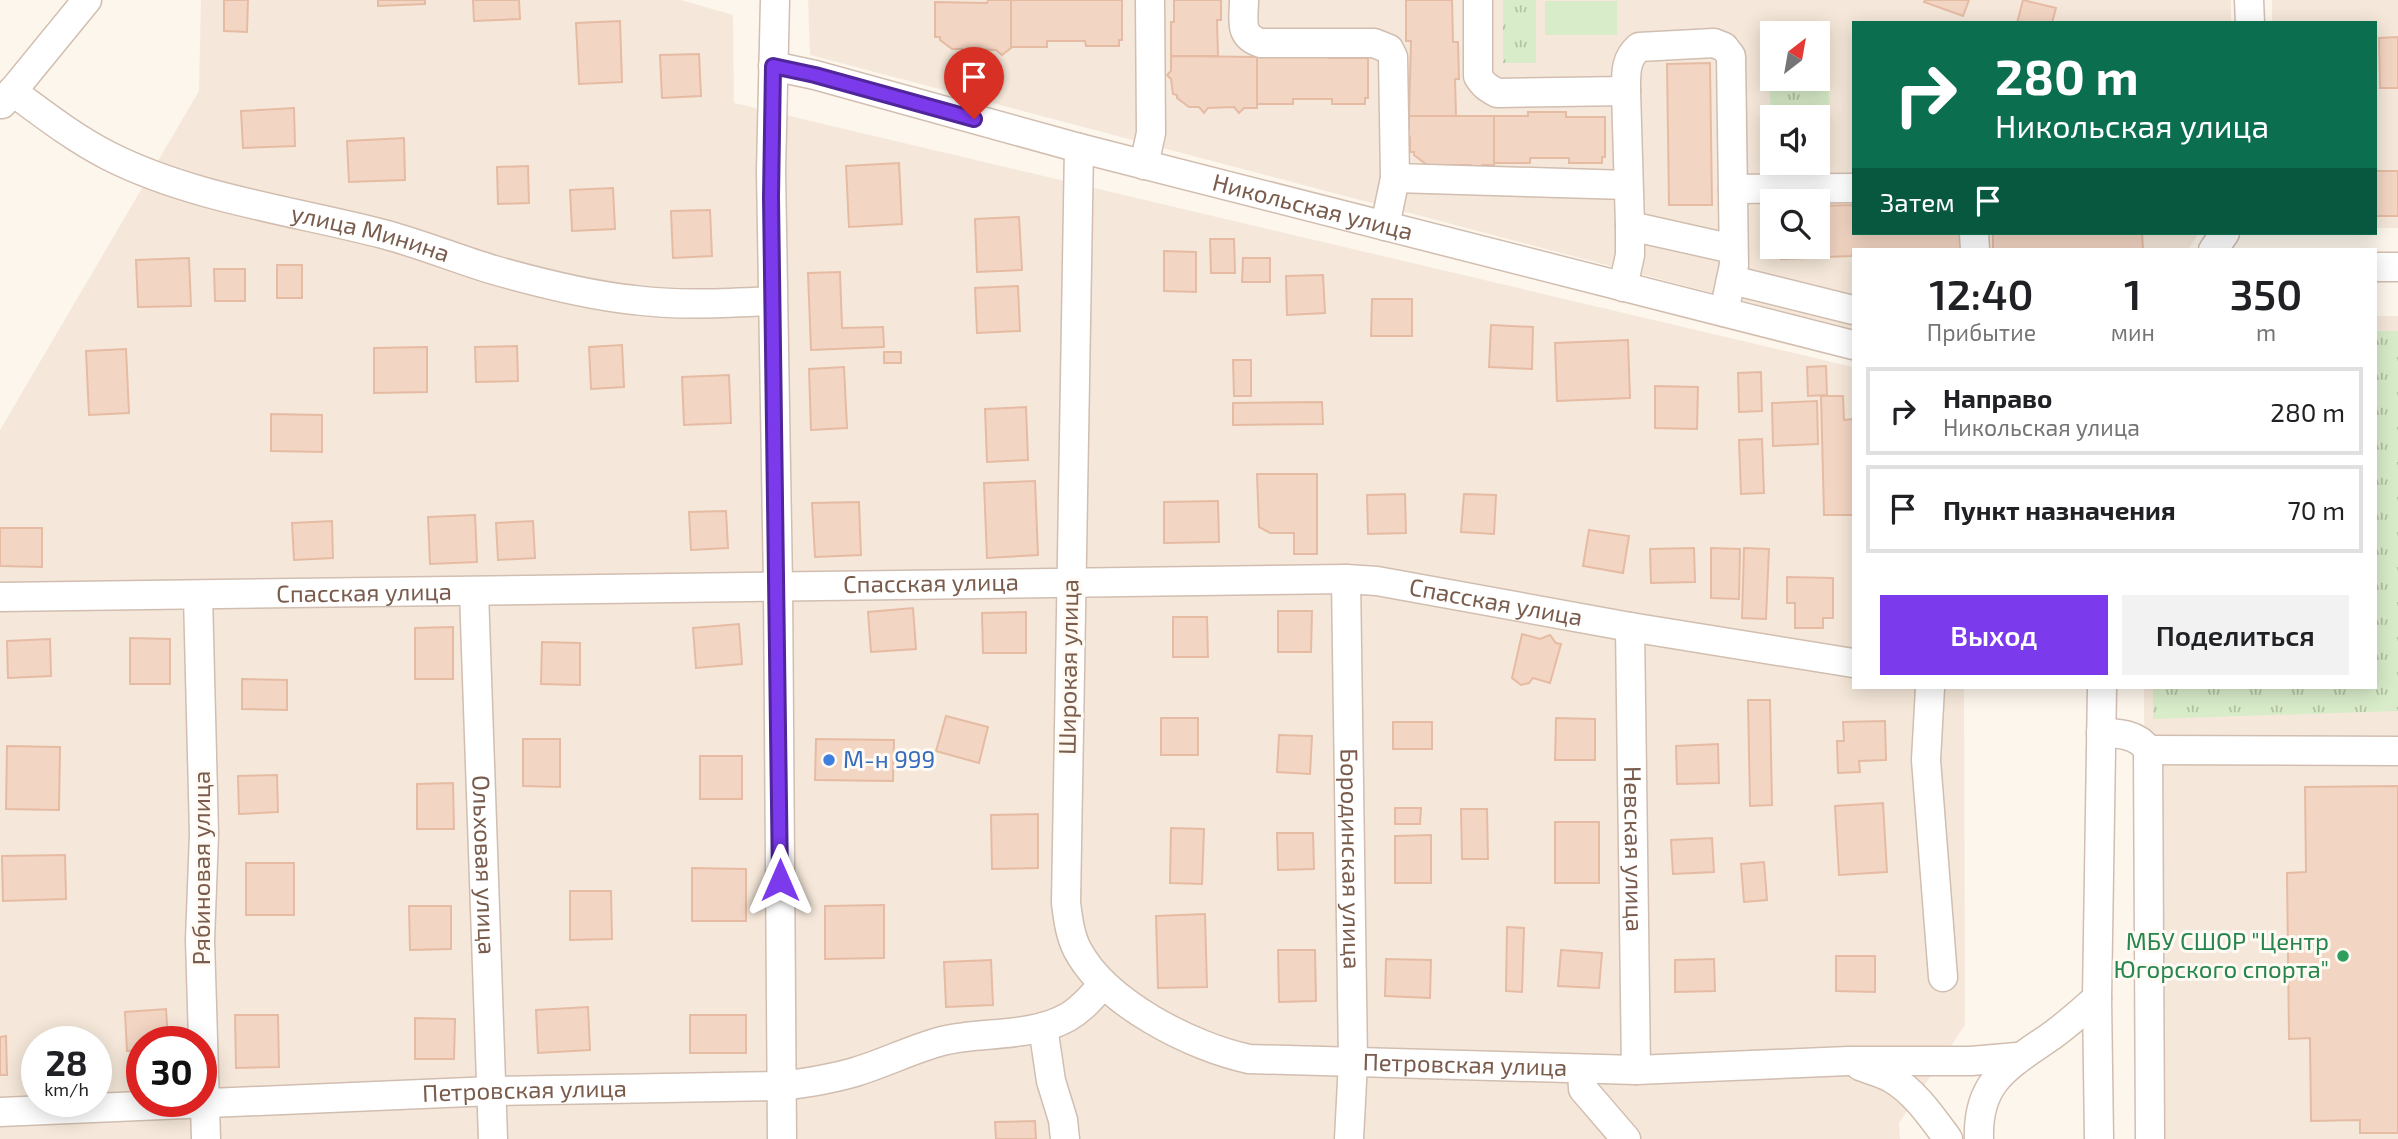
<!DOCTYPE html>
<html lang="ru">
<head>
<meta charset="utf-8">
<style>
	:root { --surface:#fff; --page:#f2f2f2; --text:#202124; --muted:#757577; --line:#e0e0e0; --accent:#7c3aed }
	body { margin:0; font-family:"Exo 2",sans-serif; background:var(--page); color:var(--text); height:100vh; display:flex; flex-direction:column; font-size:26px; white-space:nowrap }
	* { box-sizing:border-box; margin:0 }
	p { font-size:23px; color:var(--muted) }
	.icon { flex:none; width:38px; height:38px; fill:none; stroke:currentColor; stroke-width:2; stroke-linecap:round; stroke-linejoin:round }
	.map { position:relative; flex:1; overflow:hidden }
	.drawer { position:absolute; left:1852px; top:248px; width:525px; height:441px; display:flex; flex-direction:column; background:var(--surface); border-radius:0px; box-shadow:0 4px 18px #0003 }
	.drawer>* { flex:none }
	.guide { position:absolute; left:1852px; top:21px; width:525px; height:214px; border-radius:0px; box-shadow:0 4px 18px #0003; background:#0b6e4f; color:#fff; overflow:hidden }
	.needle { width:46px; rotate:31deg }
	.fabs { position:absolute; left:1760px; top:21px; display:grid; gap:14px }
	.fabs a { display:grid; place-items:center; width:70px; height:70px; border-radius:0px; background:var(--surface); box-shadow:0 4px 18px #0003; font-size:35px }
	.speed { position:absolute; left:21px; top:1026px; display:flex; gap:14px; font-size:35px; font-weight:700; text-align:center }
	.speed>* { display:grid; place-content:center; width:91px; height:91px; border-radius:50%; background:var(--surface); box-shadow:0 4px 18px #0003; line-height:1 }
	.speed small { font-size:18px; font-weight:400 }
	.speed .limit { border:10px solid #d22; background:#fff; color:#111 }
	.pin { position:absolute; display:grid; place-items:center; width:60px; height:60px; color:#fff; margin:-72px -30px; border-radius:50% 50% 50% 0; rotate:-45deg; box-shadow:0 0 7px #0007 }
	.pin .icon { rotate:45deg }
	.me { position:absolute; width:77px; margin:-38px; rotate:0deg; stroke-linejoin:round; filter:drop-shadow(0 0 5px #0008) }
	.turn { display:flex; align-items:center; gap:24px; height:147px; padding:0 28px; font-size:32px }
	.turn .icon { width:91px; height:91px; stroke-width:2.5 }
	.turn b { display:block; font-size:49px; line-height:60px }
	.then { display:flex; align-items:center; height:66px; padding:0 28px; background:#0003; gap:14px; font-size:26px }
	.eta { display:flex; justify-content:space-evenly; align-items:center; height:119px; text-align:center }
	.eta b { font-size:42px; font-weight:600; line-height:49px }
	.primary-button { display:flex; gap:14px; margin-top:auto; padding:14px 28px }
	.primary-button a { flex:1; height:80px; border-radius:0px; background:var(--accent); color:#fff; font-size:28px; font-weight:600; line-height:80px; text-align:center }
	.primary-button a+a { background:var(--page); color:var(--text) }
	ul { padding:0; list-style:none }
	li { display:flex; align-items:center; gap:21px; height:88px; margin:0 14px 10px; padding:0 14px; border:4px solid var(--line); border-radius:0px }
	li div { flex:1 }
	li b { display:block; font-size:26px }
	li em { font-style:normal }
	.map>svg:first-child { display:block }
	.residential { fill:#f5e8da; fill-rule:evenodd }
	.grass { fill:url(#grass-tufts) }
	.garden { fill:#d8ecc9 }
	.building { fill:#f3d5c3; stroke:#e6bba3; stroke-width:2 }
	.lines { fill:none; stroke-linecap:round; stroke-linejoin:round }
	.minor-casing { stroke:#d1beb0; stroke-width:31 }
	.minor { stroke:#fff; stroke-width:28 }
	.route-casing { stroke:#51269a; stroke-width:18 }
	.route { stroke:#7c3aed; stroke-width:12 }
	.shop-dot { fill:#3f7fe0; stroke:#fffaf3; stroke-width:2.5 }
	.leisure-dot { fill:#2e9e5b; stroke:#fffaf3; stroke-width:2.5 }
	.labels { text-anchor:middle; stroke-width:6; stroke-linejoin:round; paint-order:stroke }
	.street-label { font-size:24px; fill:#7a5c4d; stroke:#fffaf3 }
	.shop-label { font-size:24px; fill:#366cbe; stroke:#fffaf3; text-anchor:start }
	.leisure-label { font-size:24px; fill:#27864d; stroke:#fffaf3; text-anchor:end }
</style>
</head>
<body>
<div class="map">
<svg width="2398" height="1139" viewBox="0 0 2398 1139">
	<defs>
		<pattern id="grass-tufts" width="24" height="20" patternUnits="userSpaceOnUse" patternTransform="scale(1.75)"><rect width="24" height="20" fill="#d8ecc9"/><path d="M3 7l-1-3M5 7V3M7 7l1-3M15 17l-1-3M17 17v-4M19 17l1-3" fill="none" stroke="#b4c2a5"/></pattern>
	</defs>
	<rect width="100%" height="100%" fill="#fdf6ec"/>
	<g class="residential">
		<path d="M 201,0 L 681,0 L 733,15 L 734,103 L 1853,367 L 1853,688 L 1964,688 L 1965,1025 L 1899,1123 L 1900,1139 L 0,1139 L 0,430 L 199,91 ZM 37,1041 L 96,1041 L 96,1101 L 37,1101 ZM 142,1041 L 201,1041 L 201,1101 L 142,1101 Z"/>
		<path d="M 808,0 L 2231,0 L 2231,23 L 1853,23 L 1853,233 L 2199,233 L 2188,250 L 1853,250 L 1853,330 L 810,55 ZM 1773,33 L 1818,33 L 1818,79 L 1773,79 ZM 1773,117 L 1818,117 L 1818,163 L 1773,163 ZM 1773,201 L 1818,201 L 1818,247 L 1773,247 Z"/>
		<polygon points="2272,0 2398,0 2398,228 2375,228 2375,23 2272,23"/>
		<polygon points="2375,316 2398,316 2398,1139 2146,1139 2144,688 2375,688"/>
	</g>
	<g class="grass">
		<rect x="1503" y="0" width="33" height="63"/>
		<polygon points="1828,74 1830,114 1771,117 1769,77 1818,79 1818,75"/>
		<polygon points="2375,331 2398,331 2398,711 2153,719 2153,688 2375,688"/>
	</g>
	<rect class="garden" x="1545" y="1" width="72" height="34"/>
	<g class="building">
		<polygon points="224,0 248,0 247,32 224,31"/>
		<polygon points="378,0 425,0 425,4 378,6"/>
		<polygon points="473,0 519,0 520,19 474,21"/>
		<polygon points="988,0 1011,0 1011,48 1002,55 996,50 971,49 967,55 962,49 952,49 940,40 940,37 935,37 935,2 987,3"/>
		<polygon points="1011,0 1122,0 1122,40 1119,40 1119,46 1086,46 1085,41 1047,41 1047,47 1011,47"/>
		<polygon points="1174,0 1221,0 1221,20 1217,20 1218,56 1171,56 1171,22 1174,22"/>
		<polygon points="1406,0 1452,0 1453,42 1458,42 1459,79 1455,79 1456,116 1409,116 1411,41 1406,41"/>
		<polygon points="1925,0 1969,0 1963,16 1924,2"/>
		<polygon points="2023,0 2056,8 2052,23 2017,23"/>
		<polygon points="620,21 622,82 579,84 576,23"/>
		<polygon points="2398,37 2398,88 2380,88 2379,38"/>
		<polygon points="1329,53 1329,58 1368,58 1368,98 1365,98 1365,104 1332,104 1332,99 1293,99 1293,104 1257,104 1257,57 1291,57"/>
		<polygon points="699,54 701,96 662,98 660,55"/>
		<polygon points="1171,56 1257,57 1257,108 1244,108 1239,113 1234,107 1208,108 1204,113 1199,107 1189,107 1177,98 1177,95 1173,94 1171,79 1167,75 1171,71"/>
		<polygon points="1710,63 1712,205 1669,205 1667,64"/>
		<polygon points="294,108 295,146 243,148 241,111"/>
		<polygon points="1528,112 1566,112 1566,117 1605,117 1605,157 1602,157 1602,163 1569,163 1569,158 1530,158 1530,163 1494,163 1494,116 1528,116"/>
		<polygon points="1409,116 1494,116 1494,165 1482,165 1477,171 1471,165 1446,165 1441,170 1436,165 1427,165 1414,155 1414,152 1410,152 1410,137 1406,133 1409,129"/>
		<polygon points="404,138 405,180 349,182 347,141"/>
		<polygon points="899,163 902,224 849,227 846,166"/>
		<polygon points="528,166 529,203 498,204 497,167"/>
		<rect x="2375" y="171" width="23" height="45"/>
		<polygon points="613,188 615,229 572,231 570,190"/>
		<polygon points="1853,205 1853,233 1962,233 1963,250 1853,250 1852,256 1827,257 1827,253 1806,254 1806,258 1781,259 1781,253 1769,253 1767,208 1773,208 1773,247 1818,247 1818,206"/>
		<polygon points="710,210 712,256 673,258 671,211"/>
		<polygon points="1019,217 1022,270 977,272 975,219"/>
		<polygon points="1993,233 2142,233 2143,250 1993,250"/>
		<polygon points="1210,239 1234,239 1235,273 1211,273"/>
		<polygon points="1164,251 1196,252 1196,292 1164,291"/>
		<polygon points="189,258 191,306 138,307 136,260"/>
		<polygon points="1243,258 1270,258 1270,282 1242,282"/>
		<rect x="277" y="265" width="25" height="33"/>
		<polygon points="214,269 245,269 245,301 215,301"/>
		<polygon points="840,272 842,328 883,327 884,347 811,350 808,273"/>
		<polygon points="1323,275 1325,313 1287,315 1286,276"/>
		<polygon points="1018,286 1020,331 977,333 975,288"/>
		<polygon points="1372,299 1412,299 1412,336 1371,336"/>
		<polygon points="1491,325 1533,327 1532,369 1489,367"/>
		<polygon points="1628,340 1630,398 1557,401 1555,343"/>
		<polygon points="622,345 624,387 591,389 589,347"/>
		<polygon points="517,346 518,381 476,382 475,347"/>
		<polygon points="427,347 427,392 374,393 374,348"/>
		<polygon points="126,349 129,413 89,415 86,351"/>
		<rect x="884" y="352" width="17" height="11"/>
		<polygon points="1233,360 1251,360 1251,396 1234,396"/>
		<polygon points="1826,366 1827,395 1808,396 1807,367"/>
		<polygon points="844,367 847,428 811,430 809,369"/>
		<polygon points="1761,372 1762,411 1739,412 1738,373"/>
		<polygon points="729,375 731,423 684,425 682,377"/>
		<polygon points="1655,386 1698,387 1697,429 1655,428"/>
		<polygon points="1821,396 1843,396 1844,420 1853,419 1853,515 1824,515"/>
		<polygon points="1817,401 1818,444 1773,446 1772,403"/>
		<polygon points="1322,402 1323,424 1233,425 1233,403"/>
		<polygon points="1026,407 1028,460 987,462 985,409"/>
		<polygon points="271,414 322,415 322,452 271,451"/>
		<polygon points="1762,439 1764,493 1741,494 1739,440"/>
		<polygon points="1257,474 1317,474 1317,554 1294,554 1294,533 1270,533 1259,527"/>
		<polygon points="1035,481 1038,555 987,558 984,483"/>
		<polygon points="1405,494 1406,533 1368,534 1367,495"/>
		<polygon points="1464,494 1496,495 1494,534 1461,532"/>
		<polygon points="1218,501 1219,542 1164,543 1164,502"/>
		<polygon points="859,502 861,555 815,557 812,503"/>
		<polygon points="726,511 728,548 691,550 689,512"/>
		<polygon points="475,515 477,562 430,564 428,517"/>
		<polygon points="332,521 333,558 294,560 292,523"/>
		<polygon points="533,521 535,558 498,560 496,523"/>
		<polygon points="0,528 42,528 42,567 0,566"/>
		<polygon points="1589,530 1629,536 1623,573 1583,566"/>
		<polygon points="1694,548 1695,582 1651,583 1650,549"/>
		<polygon points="1711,548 1740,549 1739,599 1711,598"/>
		<polygon points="1744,548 1769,549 1766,619 1742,618"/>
		<polygon points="1787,577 1833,578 1833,618 1823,618 1823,628 1795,628 1795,603 1787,603"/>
		<polygon points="913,608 916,649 871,652 868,612"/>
		<polygon points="1278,611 1312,611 1311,652 1278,652"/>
		<polygon points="1026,612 1026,653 983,653 982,613"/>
		<polygon points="1173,617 1207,617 1208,657 1173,657"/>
		<polygon points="739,624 742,664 696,668 693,628"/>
		<polygon points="453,627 453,679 415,679 415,628"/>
		<polygon points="1522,634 1540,639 1550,635 1556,643 1561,644 1550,683 1533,678 1529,683 1521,685 1512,678"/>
		<polygon points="130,638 170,639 170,684 130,684"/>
		<polygon points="50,639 51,676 8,678 7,641"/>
		<polygon points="542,642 580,643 580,685 541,684"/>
		<polygon points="242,679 287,680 287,710 242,709"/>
		<polygon points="1748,700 1770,700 1772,805 1750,806"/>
		<polygon points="946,716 988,727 979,763 936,751"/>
		<rect x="1161" y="718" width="37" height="37"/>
		<polygon points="1556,718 1595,719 1595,760 1555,760"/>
		<polygon points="1885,721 1886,760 1859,761 1860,772 1838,773 1837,741 1844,741 1843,722"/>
		<rect x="1393" y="722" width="39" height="27"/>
		<polygon points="1279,735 1312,736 1310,774 1277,772"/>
		<polygon points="523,739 560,739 560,787 523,786"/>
		<polygon points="816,739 894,740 893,781 815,780"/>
		<polygon points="1718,744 1719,783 1677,784 1676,746"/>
		<polygon points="7,746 60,747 59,810 6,809"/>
		<rect x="700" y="756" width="42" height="43"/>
		<polygon points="277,775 278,812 239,814 238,776"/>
		<polygon points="453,783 454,829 417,829 417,784"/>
		<polygon points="2398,786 2398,1133 2360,1133 2360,1120 2311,1121 2310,1038 2289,1039 2287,873 2306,872 2305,787"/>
		<polygon points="1883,803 1887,872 1839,875 1835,806"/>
		<polygon points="1395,808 1421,808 1420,824 1395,824"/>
		<polygon points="1461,809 1487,809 1488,859 1462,859"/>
		<polygon points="1038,814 1038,868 992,869 991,815"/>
		<rect x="1555" y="822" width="44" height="61"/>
		<polygon points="1171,828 1204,829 1202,884 1170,883"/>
		<polygon points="1277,833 1313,833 1314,869 1278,870"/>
		<polygon points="1431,835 1431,883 1395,883 1395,836"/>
		<polygon points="1712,838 1714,872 1673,874 1671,840"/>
		<polygon points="65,855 66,899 3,901 2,856"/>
		<polygon points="1764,862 1767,900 1744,902 1741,864"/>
		<rect x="246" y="863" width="48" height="52"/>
		<polygon points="692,868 746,869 746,921 692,921"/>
		<polygon points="570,891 611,891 612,939 570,940"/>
		<polygon points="884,905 884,958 825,959 825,906"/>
		<polygon points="409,906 451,906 451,949 410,950"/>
		<polygon points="1205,914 1207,987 1158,988 1156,916"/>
		<polygon points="1507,927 1524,928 1522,992 1506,991"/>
		<polygon points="1278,950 1315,950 1316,1001 1279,1002"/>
		<polygon points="1561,950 1602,953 1599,988 1558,986"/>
		<polygon points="1836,956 1875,956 1875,992 1836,991"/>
		<polygon points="1386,959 1431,960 1430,998 1385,996"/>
		<polygon points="1714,959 1715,991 1675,992 1675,960"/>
		<polygon points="991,960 993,1005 946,1007 944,962"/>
		<polygon points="588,1007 590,1050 538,1053 536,1010"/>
		<polygon points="166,1009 168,1041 142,1041 142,1050 127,1051 125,1012"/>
		<polygon points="235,1015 278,1015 279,1067 236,1068"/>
		<rect x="690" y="1015" width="56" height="38"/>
		<polygon points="415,1018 455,1019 454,1059 415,1059"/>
		<polygon points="6,1036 7,1075 0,1075 0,1037"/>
		<polygon points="1035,1121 1036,1139 996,1139 995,1122"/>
	</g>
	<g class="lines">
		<defs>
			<g id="minor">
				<polyline points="775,0 771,171 778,586 782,1139"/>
				<path d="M 1244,0 C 1244,20 1238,36 1261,43 L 1374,43 L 1389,49 L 1393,57 L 1395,178 L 1385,226"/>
				<path d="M 1478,0 L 1478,76 C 1483,85 1488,88 1497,93 L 1626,91 L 1630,226 L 1630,255 L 1623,287"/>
				<polyline points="2249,0 2250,23"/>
				<path id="s1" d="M 773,66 L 815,75 L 1079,148 L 1853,345"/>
				<path id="s2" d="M 12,91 C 43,114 74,138 109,156 C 192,198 294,211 383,234 C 421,244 457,259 494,270 C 540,283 587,295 634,300 C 680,306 726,303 772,301"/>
				<path d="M 1626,91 C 1626,73 1625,59 1639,47 L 1714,43 L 1724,47 L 1731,56 L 1734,265 L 1724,312"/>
				<polyline points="2,104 87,0"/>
				<path id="s3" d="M 1079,148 L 1066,903 C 1068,919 1070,935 1077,949 C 1105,1003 1192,1047 1249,1059 L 1636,1070 L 1848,1061 L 1971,1061 L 2017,1057"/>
				<polyline points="1144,165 1151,133 1150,0"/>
				<polyline points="1395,178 1628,185"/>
				<polyline points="1733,189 1853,188"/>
				<polyline points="1630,226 1733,249"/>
				<polyline points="1974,233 1975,250"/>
				<polyline points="2213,250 2225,233"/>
				<polyline points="2375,267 2398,267"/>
				<polyline points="1732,280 1853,310"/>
				<path id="s4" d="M 1346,579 L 1353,1062 L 1349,1139"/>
				<path id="s5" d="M 474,592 L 493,1139"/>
				<polyline points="198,596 204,834 200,940 206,1139"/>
				<path id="s6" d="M 0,597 C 449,595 897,581 1346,579 L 1377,581 L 1630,627 L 1853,663"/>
				<path id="s7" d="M 1630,627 L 1636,1070"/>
				<polyline points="1930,688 1926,760 1943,977"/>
				<path d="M 2101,733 C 2118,733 2138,734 2148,750 L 2150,1139"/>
				<polyline points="2148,750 2398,751"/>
				<polyline points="1043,1027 1051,1081 1063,1120 1065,1139"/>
				<path d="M 1860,1066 C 1870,1070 1882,1073 1891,1078 C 1915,1092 1932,1117 1948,1139"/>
				<polyline points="1582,1070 1583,1089 1626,1139"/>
				<path id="s8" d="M 0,1112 L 492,1091 L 781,1086 C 806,1083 831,1079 855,1072 C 885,1063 912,1049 942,1041 C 983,1031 1031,1038 1068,1017 C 1082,1009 1093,996 1103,984"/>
				<path d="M 1979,1139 C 1977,1083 2006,1067 2047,1039 C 2065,1027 2081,1012 2097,998"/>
				<polyline points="2099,1139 2097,998 2102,688"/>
			</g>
		</defs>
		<use href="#minor" class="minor-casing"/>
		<use href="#minor" class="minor"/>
	</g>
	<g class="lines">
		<defs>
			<polyline id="route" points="780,880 771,197 773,66 815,75 974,119"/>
		</defs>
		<use href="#route" class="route-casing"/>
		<use href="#route" class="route"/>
	</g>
	<circle class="shop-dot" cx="829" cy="760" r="7"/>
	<circle class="leisure-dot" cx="2343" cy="956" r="7"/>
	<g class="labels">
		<g class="street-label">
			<text dy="8" stroke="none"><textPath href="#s1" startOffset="558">Никольская улица</textPath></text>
			<text dy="8" stroke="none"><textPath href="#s2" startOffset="390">улица Минина</textPath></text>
			<text dy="8" stroke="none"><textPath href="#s6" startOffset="931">Спасская улица</textPath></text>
			<text dy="8" stroke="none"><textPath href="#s6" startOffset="364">Спасская улица</textPath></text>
			<text dy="8" stroke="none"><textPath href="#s6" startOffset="1498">Спасская улица</textPath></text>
			<text transform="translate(1069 667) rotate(-89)" y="8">Широкая улица</text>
			<text dy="8" stroke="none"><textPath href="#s7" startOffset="222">Невская улица</textPath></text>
			<text dy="8" stroke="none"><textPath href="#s4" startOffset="280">Бородинская улица</textPath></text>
			<text dy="8" stroke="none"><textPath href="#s5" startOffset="273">Ольховая улица</textPath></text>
			<text transform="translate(202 868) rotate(-90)" y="8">Рябиновая улица</text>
			<text dy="8" stroke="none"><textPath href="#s3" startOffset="1228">Петровская улица</textPath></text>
			<text dy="8" stroke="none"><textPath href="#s8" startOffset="525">Петровская улица</textPath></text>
		</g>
		<g class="shop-label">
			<text x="843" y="768">М-н 999</text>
		</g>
		<g class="leisure-label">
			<text x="2329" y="950">МБУ СШОР "Центр<tspan x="2329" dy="28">Югорского спорта"</tspan></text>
		</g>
	</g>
</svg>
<div class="fabs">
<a><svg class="needle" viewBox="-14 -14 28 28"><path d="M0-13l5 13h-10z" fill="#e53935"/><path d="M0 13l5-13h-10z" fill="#757577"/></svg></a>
<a><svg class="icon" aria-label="sound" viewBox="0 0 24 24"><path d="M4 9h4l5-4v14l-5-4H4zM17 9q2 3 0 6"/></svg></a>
<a><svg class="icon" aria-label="search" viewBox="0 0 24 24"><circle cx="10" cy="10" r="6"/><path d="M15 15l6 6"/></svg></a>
</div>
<div class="speed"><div>28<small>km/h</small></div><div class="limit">30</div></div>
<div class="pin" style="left:974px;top:119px;background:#d93025"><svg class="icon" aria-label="arrive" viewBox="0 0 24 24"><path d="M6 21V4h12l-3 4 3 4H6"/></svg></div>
<svg class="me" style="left:780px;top:880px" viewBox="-20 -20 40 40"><path d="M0-17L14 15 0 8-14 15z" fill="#7c3aed" stroke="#fff" stroke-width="4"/></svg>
<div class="guide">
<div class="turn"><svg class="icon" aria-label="right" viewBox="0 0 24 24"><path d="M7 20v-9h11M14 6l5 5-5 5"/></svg><div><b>280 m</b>Никольская улица</div></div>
<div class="then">Затем<svg class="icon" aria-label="arrive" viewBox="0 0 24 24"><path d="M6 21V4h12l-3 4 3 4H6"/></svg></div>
</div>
<section class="drawer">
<div class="eta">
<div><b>12:40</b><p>Прибытие</p></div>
<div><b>1</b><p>мин</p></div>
<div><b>350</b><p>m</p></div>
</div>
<ul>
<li><svg class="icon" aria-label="right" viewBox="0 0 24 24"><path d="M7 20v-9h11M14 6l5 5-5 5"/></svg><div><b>Направо</b><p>Никольская улица</p></div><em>280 m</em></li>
<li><svg class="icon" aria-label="arrive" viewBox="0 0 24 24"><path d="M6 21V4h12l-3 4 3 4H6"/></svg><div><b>Пункт назначения</b></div><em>70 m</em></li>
</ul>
<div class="primary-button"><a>Выход</a><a>Поделиться</a></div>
</section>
</div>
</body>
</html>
